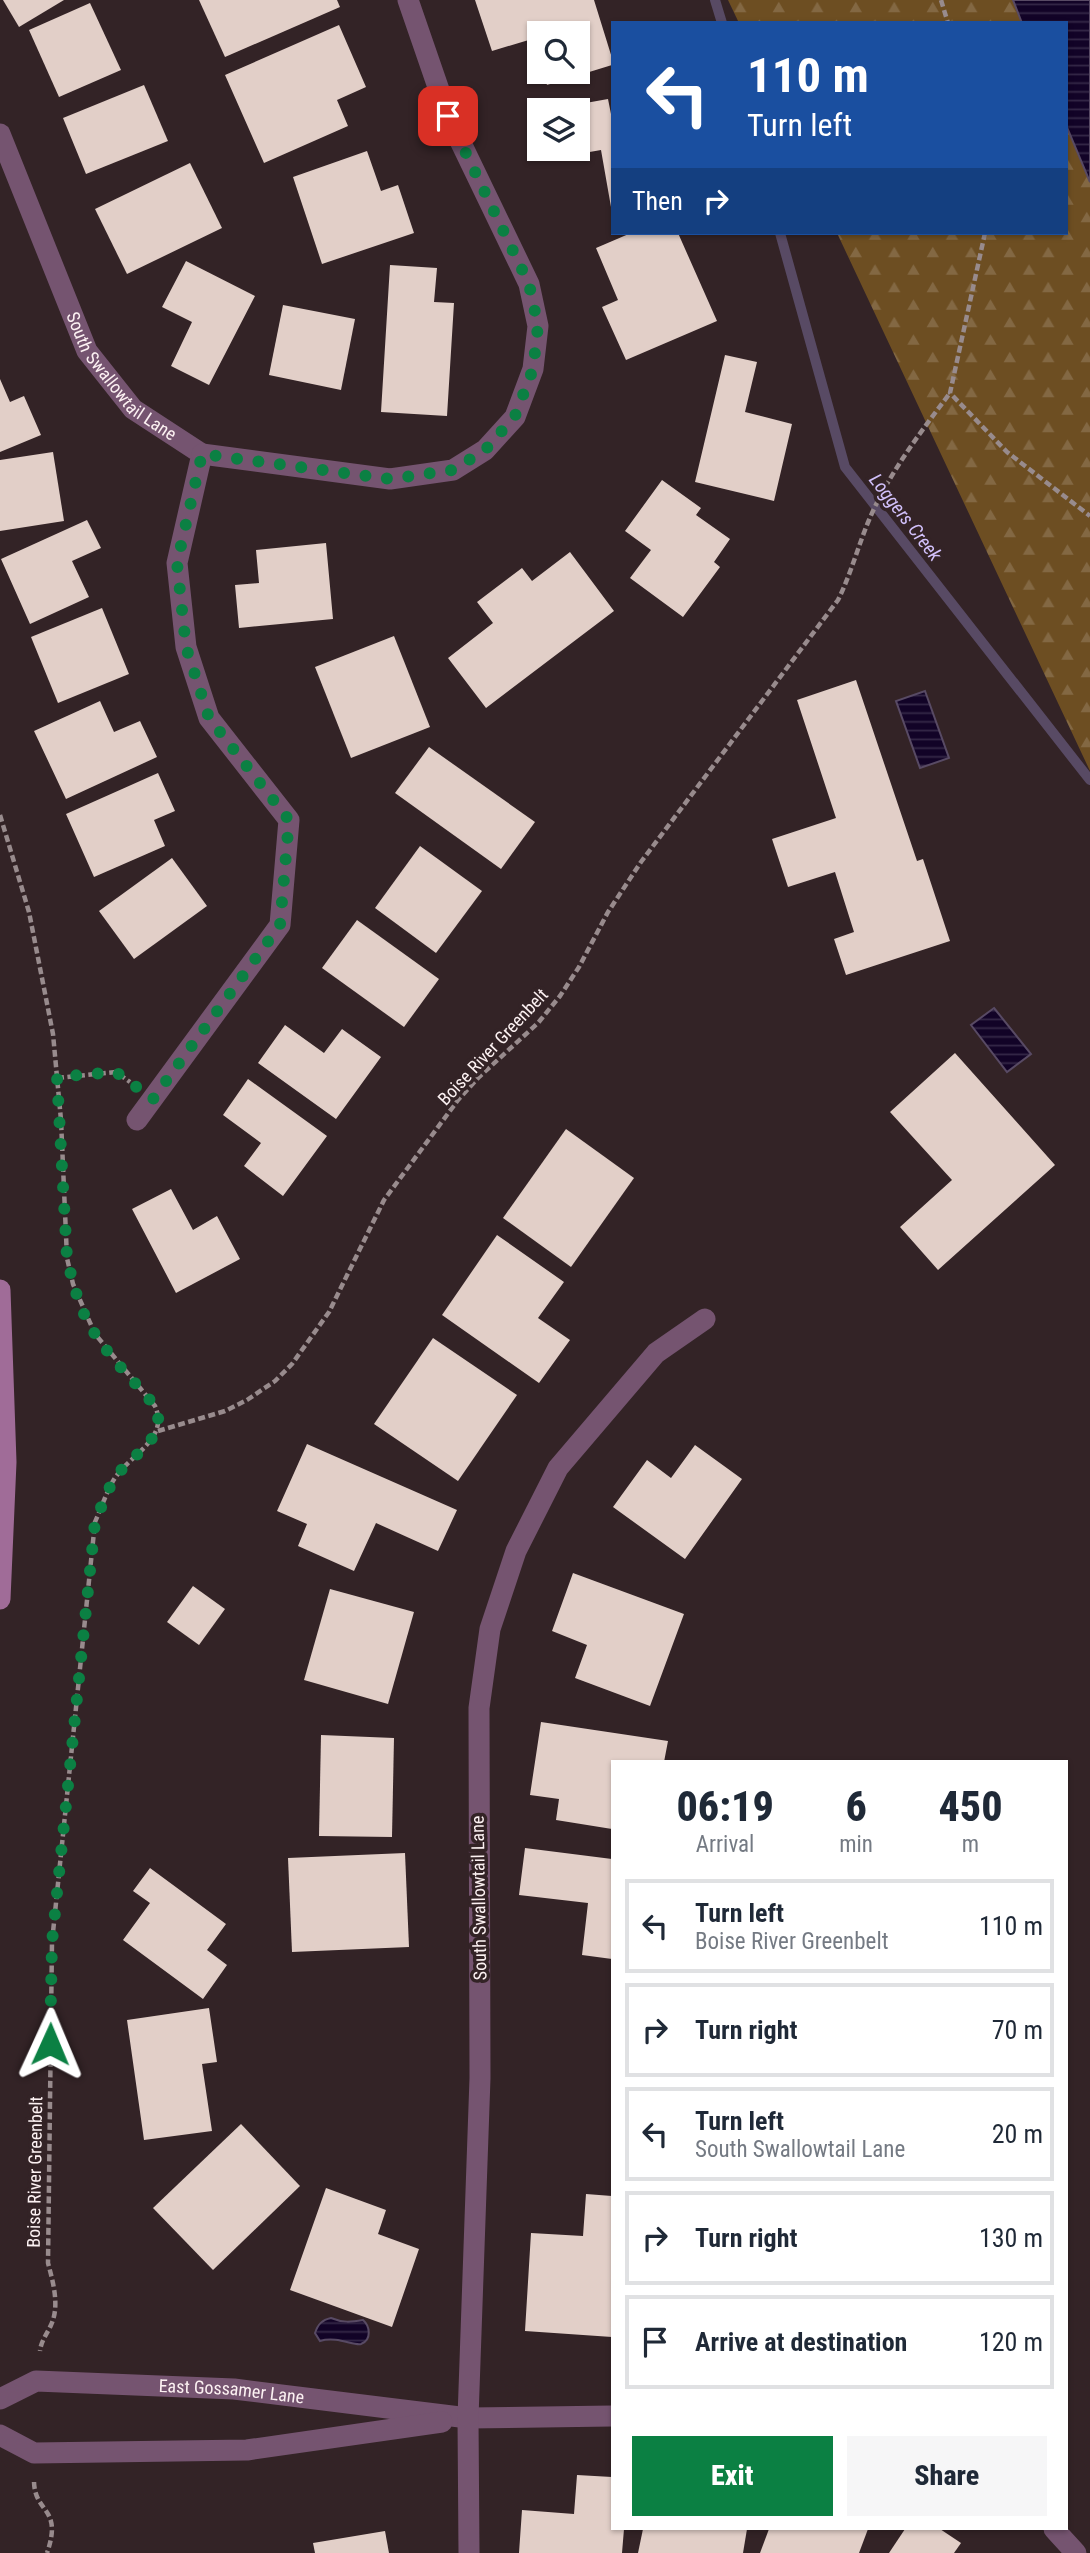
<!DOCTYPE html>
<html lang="en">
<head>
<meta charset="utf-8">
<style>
	:root { --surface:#fff; --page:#f6f6f7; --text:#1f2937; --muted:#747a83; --line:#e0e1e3; --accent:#0b8043 }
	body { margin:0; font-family:"Roboto Condensed",sans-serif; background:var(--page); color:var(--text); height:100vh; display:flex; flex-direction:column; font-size:26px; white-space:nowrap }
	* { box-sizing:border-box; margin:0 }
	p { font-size:23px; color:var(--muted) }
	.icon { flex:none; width:38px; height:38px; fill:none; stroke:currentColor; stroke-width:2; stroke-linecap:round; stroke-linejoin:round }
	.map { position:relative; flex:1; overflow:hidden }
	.drawer { position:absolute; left:611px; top:1760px; width:457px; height:770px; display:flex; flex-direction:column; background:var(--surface); border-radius:0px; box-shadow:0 2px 5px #0004 }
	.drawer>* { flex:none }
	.banner { position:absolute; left:611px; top:21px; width:457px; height:214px; border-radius:0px; box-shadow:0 2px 5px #0004; background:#1a4fa0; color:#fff; overflow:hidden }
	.tools { position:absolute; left:527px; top:21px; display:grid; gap:14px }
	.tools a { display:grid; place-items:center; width:63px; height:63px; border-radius:0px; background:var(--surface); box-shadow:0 2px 5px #0004; font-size:35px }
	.pin { position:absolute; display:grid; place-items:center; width:60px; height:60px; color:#fff; margin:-30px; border-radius:14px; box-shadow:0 4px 10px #0006 }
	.me { position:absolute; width:77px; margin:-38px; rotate:1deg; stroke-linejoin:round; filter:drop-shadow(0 0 5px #0008) }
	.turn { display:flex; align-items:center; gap:24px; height:147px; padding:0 21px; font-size:32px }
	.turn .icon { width:91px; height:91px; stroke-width:2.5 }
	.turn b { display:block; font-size:49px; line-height:60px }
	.then { display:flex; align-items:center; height:66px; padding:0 21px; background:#0003; gap:14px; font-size:26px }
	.eta { display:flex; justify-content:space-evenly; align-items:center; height:119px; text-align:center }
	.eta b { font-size:42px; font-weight:800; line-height:49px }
	.button { display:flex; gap:14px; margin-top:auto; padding:14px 21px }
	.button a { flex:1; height:80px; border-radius:0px; background:var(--accent); color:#fff; font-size:28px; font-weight:800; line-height:80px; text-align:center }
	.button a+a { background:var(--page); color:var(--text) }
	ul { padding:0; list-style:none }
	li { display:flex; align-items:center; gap:21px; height:94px; margin:0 14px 10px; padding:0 7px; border:4px solid var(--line); border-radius:0px }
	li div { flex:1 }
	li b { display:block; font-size:26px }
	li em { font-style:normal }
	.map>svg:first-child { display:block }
	.forest { fill:url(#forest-firs) }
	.water { fill:url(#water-rules); stroke:#584a64; stroke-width:2 }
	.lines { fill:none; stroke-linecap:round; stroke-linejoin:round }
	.stream { stroke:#584a64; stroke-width:10 }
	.building { fill:#e2cfc8 }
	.path { stroke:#988b8d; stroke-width:4.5; stroke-dasharray:7 3.5; stroke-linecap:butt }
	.street { stroke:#755470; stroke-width:21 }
	.secondary { stroke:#a06c98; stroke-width:21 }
	.route { stroke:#0b8043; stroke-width:12; stroke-dasharray:0 21.6 }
	.labels { text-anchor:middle; stroke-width:7; stroke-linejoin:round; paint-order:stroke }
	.street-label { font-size:18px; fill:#fcf1f2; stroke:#332326 }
	.water-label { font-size:19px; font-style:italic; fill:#d2c1fb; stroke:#332326 }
</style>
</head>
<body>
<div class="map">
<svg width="1090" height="2553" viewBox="0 0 1090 2553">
	<defs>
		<pattern id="forest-firs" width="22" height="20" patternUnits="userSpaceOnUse" patternTransform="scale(1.75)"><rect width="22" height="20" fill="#6d4e22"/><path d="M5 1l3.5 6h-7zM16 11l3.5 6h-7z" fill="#836843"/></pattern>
		<pattern id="water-rules" width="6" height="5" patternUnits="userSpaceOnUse" patternTransform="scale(1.75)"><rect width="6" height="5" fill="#120327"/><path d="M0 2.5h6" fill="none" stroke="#352847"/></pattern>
	</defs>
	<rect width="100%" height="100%" fill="#332326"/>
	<g class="forest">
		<polygon points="728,0 1013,0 1022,23 739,23"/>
		<polygon points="1066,125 1090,182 1090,771 837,233 1066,233"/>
	</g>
	<g class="water">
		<polygon points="1013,0 1090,0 1090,182 1066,125 1066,23 1022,23"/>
		<polygon points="925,691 949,758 920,768 896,701"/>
		<polygon points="994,1008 1031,1054 1007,1072 971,1025"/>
		<path d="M 331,2318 C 343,2323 351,2322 363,2320 C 370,2326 372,2340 361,2344 C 354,2346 337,2336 320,2341 L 315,2333 C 318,2324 322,2320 331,2318 Z"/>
	</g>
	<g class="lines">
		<g class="stream">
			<polyline points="715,0 722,23"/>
			<polyline points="780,233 845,467 1090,780"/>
		</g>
	</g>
	<g class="building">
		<polygon points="3,0 64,0 19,27"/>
		<polygon points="199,0 337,0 340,7 225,57"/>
		<polygon points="475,0 594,0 612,58 612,65 547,85 543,72 578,72 578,33 539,33 539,58 532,39 492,51"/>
		<polygon points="90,3 121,70 59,97 29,30"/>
		<polygon points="339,25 366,87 337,100 348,126 264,163 225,75"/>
		<polygon points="144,85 168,141 86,174 63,118"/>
		<polygon points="608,99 612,119 611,207 601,150 544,160 542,149 578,149 578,110 552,109"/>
		<polygon points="367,151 381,191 398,185 414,233 322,264 293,177"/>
		<polygon points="190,163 222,228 127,274 95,209"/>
		<polygon points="631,233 678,233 717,321 626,360 602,307 618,300 596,248"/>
		<polygon points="186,261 255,296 209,385 171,366 192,322 162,307"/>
		<polygon points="390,265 437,268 434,302 454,303 447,416 381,412"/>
		<polygon points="283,305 355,319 341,390 269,375"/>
		<polygon points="725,355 757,362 745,412 792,424 774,501 695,482"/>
		<polygon points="0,379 10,402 24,396 41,435 0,452"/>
		<polygon points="53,452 64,521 0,531 0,460"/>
		<polygon points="662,480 701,508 696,515 730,539 714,562 720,567 683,617 630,578 651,550 625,531"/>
		<polygon points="87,520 101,548 72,561 89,597 30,624 1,559"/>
		<polygon points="326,543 333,619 239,628 235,585 259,583 256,550"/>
		<polygon points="570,552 614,611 486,708 448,658 493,623 477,602 522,568 532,581"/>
		<polygon points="102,608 129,674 58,703 31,637"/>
		<polygon points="394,636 430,727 351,758 315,667"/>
		<polygon points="856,680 917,861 923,859 950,941 846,975 834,939 854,932 835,872 788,887 772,839 836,818 797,700"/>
		<polygon points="100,701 114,732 140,721 157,757 66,799 34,731"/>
		<polygon points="429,747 535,822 501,869 395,793"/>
		<polygon points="158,773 175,811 154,820 165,846 94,877 66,814"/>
		<polygon points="420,846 482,891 436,953 375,908"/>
		<polygon points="172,858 207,906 134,959 99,911"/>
		<polygon points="357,920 439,979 404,1027 322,968"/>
		<polygon points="285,1025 324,1053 342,1029 381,1057 336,1119 258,1063"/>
		<polygon points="955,1053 1055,1165 938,1270 900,1227 952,1180 890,1112"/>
		<polygon points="248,1079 327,1136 283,1196 244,1166 261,1143 223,1115"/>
		<polygon points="566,1129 634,1178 571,1267 503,1218"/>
		<polygon points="171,1189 193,1230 217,1216 240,1259 176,1293 132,1209"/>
		<polygon points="497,1235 564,1282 538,1318 570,1340 539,1383 442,1315"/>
		<polygon points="433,1338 517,1395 458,1481 374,1424"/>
		<polygon points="307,1444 457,1510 438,1551 376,1523 354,1571 298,1546 307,1524 277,1511"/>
		<polygon points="695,1445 742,1479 685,1559 613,1507 647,1460 671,1478"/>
		<polygon points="573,1573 684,1614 650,1706 575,1678 587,1645 552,1631"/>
		<polygon points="193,1586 225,1609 199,1645 167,1622"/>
		<polygon points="330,1589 414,1612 388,1704 304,1680"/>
		<polygon points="541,1722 668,1741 664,1762 612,1762 612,1829 556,1820 559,1799 530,1795"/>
		<polygon points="321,1735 394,1738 392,1837 319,1836"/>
		<polygon points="525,1848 612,1859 612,1959 582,1955 588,1903 519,1895"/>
		<polygon points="405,1853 409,1947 292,1952 288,1858"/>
		<polygon points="150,1868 226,1924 207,1950 227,1965 203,1999 123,1940 150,1903 133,1891"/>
		<polygon points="209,2008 217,2062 202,2064 212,2131 144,2140 127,2020"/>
		<polygon points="241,2124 300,2186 213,2270 153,2208"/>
		<polygon points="326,2188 386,2210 378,2234 419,2249 392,2327 290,2290"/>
		<polygon points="586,2194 612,2196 612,2337 525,2331 531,2233 583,2236"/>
		<polygon points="577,2475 612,2477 612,2529 624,2529 622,2553 519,2553 522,2510 574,2514"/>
		<polygon points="643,2529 747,2529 743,2553 638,2553"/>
		<polygon points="769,2529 868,2529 859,2553 760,2553"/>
		<polygon points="905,2529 940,2529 961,2543 954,2553 889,2553"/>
		<polygon points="385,2531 389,2553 315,2553 313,2543"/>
	</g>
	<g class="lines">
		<g class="path">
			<polyline points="941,0 948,23"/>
			<polyline points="985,233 950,393 1007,452 1090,516"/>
			<path d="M 0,815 L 29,912 L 53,1034 L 61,1120 L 67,1258 L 73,1284 L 95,1334 L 155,1406 C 170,1440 128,1455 113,1481 C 106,1494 101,1508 95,1522 L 52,1942 L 48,2263 C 53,2282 60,2306 51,2325 C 47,2334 41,2341 40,2351"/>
			<polyline points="57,1078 116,1072 130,1082"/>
			<path d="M 158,1431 L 225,1411 L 247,1400 L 275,1381 L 292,1364 L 329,1312 L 384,1200 L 458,1100 L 479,1077 L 538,1023 L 560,996 L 579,967 L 608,912 L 641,862 L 838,600 C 851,574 858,546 869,520 C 889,473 920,433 950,393"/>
			<path d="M 34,2482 C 35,2514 63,2507 47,2553"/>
		</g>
		<g class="street">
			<path id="s1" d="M 0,134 L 87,351 L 133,409 L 202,454 L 177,563 L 186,647 L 209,718 L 289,820 L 280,925 L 137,1120"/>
			<polyline points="202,454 390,479 453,470 485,450 515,417 533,369 538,326 529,284 448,116 408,0"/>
			<path id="s2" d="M 0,2399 L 36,2381 L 234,2389 L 468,2418 L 612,2416"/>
			<polyline points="0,2435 34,2453 247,2450 442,2422"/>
			<polyline points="1054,2529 1076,2553"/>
			<polyline points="469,2553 468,2418 480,2078 479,1708 490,1629 516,1551 558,1468 656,1353 705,1319"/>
		</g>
		<polyline class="secondary" points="0,1290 6,1462 0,1599"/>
	</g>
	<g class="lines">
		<path class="route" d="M 50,2044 L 52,1942 L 95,1522 C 101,1508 106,1494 113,1481 C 128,1455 170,1440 155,1406 C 135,1382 112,1360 95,1334 C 80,1312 73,1284 67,1258 L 57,1077 L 116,1072 L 153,1099 L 280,925 L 289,820 L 209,718 L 186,647 L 177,563 L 202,454 L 390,479 L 453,470 L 485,450 L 515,416 L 533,369 L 538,326 L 529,284 L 448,116"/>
	</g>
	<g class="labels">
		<g class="street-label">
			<text dy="6" stroke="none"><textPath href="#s1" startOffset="275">South Swallowtail Lane</textPath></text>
			<text transform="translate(493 1047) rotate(-47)" y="6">Boise River Greenbelt</text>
			<text transform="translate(479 1898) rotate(-91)" y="6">South Swallowtail Lane</text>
			<text transform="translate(35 2172) rotate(-89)" y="6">Boise River Greenbelt</text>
			<text dy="6" stroke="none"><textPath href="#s2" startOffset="236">East Gossamer Lane</textPath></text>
		</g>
		<g class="water-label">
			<text transform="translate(906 517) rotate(52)" y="7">Loggers Creek</text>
		</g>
	</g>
</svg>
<div class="tools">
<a><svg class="icon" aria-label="search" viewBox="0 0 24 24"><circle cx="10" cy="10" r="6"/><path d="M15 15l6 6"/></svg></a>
<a><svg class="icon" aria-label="layers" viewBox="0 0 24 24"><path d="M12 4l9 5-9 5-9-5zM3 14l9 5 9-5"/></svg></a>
</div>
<div class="pin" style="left:448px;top:116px;background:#d93025"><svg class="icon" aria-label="arrive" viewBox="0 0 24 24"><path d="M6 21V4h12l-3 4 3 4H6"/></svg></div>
<svg class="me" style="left:50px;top:2044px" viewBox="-20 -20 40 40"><path d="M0-17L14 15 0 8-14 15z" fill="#0b8043" stroke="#fff" stroke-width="4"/></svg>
<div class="banner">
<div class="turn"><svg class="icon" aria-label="left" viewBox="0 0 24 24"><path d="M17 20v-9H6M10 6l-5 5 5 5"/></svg><div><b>110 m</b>Turn left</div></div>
<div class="then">Then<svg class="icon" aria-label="right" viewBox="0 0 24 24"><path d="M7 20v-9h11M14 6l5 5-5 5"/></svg></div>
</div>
<section class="drawer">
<div class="eta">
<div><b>06:19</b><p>Arrival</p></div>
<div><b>6</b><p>min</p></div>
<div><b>450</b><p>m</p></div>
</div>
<ul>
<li><svg class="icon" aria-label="left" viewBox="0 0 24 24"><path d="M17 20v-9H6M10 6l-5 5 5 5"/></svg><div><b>Turn left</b><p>Boise River Greenbelt</p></div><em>110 m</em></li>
<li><svg class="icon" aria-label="right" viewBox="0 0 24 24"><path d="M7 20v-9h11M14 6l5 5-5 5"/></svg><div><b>Turn right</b></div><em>70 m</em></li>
<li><svg class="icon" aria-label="left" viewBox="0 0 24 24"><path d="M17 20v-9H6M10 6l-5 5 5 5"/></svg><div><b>Turn left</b><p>South Swallowtail Lane</p></div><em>20 m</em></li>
<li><svg class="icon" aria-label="right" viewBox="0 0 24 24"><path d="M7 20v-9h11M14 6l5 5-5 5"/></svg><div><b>Turn right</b></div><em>130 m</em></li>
<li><svg class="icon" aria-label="arrive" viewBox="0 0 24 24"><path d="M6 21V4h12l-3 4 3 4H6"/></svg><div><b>Arrive at destination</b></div><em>120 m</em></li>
</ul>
<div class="button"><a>Exit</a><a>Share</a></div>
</section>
</div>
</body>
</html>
